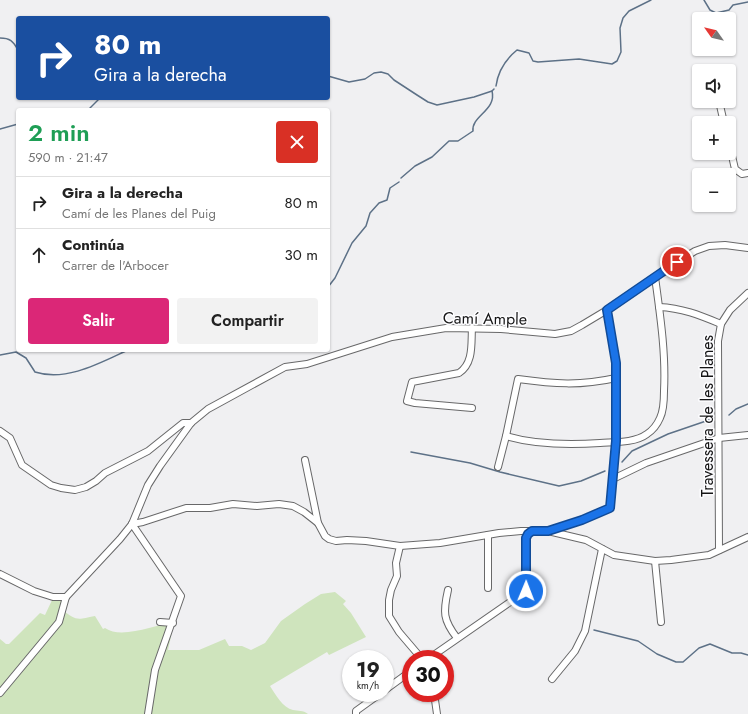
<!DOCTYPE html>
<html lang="es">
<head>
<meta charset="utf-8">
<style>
	:root { --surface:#fff; --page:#f2f2f2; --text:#222; --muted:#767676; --line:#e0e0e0; --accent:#db2777 }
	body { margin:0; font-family:Jost,sans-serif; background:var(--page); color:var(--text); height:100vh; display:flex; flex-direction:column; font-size:15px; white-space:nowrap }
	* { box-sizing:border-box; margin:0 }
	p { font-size:13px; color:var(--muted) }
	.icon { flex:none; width:22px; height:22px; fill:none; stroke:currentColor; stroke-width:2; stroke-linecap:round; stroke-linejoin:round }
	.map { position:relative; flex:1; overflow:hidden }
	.details { position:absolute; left:16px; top:108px; width:314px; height:244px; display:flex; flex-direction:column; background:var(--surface); border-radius:4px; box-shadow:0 1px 3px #0004 }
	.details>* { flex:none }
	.hud { position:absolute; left:16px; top:16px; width:314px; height:84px; border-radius:4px; box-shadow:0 1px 3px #0004; background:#1a4fa0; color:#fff; overflow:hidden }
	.needle { width:26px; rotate:304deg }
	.controls { position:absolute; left:692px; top:12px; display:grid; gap:8px }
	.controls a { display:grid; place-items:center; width:44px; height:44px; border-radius:4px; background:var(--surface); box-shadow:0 1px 3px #0004; font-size:20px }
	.speed { position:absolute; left:342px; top:650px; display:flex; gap:8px; font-size:20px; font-weight:700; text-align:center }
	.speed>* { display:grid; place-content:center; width:52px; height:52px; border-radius:50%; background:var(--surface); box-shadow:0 1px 3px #0004; line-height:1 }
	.speed small { font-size:10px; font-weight:400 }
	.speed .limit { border:6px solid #d22; background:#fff; color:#111 }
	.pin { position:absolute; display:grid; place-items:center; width:34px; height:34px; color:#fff; margin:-17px; border:2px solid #fff; border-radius:50%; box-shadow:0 1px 4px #0007 }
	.me { position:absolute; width:44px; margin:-22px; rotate:1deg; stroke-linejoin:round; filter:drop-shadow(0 0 3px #0008) }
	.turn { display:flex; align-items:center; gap:14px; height:84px; padding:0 12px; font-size:18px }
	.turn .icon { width:52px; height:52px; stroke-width:2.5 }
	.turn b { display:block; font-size:28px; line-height:34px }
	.round { display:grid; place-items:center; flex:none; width:42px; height:42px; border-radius:4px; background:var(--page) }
	.head { display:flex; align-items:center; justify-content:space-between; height:68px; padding:0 12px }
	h1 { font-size:24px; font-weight:600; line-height:30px; color:#1e9e55 }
	.button { display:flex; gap:8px; margin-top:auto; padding:8px 12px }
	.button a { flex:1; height:46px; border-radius:4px; background:var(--accent); color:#fff; font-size:16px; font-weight:600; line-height:46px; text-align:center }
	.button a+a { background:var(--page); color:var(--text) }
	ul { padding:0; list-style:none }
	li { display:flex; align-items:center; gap:12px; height:52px; padding:0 12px; border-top:1px solid var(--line) }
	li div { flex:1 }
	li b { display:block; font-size:15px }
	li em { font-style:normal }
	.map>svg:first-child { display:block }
	.green { fill:#cfe4bd }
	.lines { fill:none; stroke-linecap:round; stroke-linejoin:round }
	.stream { stroke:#5d7187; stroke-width:1.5 }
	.minor-casing { stroke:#686869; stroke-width:8 }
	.minor { stroke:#fff; stroke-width:6 }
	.route-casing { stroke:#114b97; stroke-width:10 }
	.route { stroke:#1a73e8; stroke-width:7 }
	.labels { text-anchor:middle; stroke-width:3; stroke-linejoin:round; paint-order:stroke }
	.street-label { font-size:16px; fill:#151516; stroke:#fdfdff }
</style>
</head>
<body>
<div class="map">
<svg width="748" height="714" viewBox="0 0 748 714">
	<rect width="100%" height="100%" fill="#f0f0f2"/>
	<path class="green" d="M 335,592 L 346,601 L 343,604 L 351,613 L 366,637 L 329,655 L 327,652 L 270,686 C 275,694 283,708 293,710 C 298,711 303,710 308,714 L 0,714 L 0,639 L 6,644 L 9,644 L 40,613 L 45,615 L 53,598 L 60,598 L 63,600 L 61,609 C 77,621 76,620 95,616 L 103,629 L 105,628 C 122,640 155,624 174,623 L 168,650 L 199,650 L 225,639 L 229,646 L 242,646 L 251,650 L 265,643 L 281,621 L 305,604 L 321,594 Z"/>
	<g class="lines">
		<g class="stream">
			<polyline points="704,0 710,10 716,13 729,10 733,5 748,2"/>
			<path d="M 0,38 C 10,38 13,41 18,50"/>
			<polyline points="328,76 349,82 365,79 374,73 381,72 388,74 394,80 417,95 428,102 437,105 474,97 492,91 494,89"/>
			<path d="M 496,86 C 498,71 506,59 517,50 L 529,53 L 533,61 L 538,62 L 579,59 L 612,64 L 617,61 L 621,52 L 620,28 L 623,18 L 629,11 L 651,0"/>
			<polyline points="88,110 100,98"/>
			<polyline points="0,129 18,124"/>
			<path d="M 401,178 L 415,166 L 432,157 L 449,141 L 458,141 L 473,131 C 471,116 497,110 492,91"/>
			<polyline points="328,287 335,278 352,243 366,226 370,213 379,203 387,200 390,188 399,182"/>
			<path d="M 0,355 L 16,352 L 26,358 L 35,372 C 66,382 100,363 128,350"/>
			<polyline points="729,415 736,409 748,404"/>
			<polyline points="411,452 470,463 500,472 559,486 581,481 605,471"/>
			<polyline points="622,462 632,451 668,434 709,420"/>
			<polyline points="594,630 638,641 657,654 676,662 683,662 699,648 710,644 732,653 741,653 748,655"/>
		</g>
		<defs>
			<g id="minor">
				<polyline points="719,101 724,123"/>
				<polyline points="729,143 735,169 742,174 748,173"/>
				<path d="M 659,307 C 682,308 699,315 721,324"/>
				<path d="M 472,408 L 415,403 L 407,401 L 412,382 L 459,373 C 474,363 471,343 472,328"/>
				<polyline points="0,431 10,438 22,465 51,485 61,488 75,490 86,487 96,481 105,473 148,451 183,423 191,423"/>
				<path d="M 506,436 C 536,445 569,445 600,443 C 614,442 635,443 647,434 C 653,430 657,425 660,418 C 664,410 664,400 664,391 C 666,353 660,314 655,277"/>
				<polyline points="305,460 318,523"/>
				<path d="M 498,467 L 506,436 L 518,379 C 554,384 580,386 616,378"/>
				<polyline points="613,479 646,463 719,438 748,435"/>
				<polyline points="132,524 143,522 186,508 210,508 233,504 257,506 279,504 293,506 304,512 318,523 325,536 329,539 336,541 347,540 366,541 400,546 440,543 499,533 521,531 548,531 586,540 614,555 655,561 671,560 709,555 748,537"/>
				<polyline points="132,524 181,596 155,670 148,714"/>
				<polyline points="548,531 582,520 610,508 616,441 616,363 607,310"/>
				<polyline points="400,546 396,563 397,576 391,590 389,600 389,616 399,632 422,659"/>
				<polyline points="719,550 718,341 721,324 730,310 748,293"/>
				<polyline points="655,561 661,622"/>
				<polyline points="0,574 34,591 53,597 66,597"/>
				<polyline points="488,588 488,535"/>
				<path d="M 448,590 C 443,612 443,620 457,638"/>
				<polyline points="160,622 173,623"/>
				<polyline points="428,659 526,591 526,538 528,534 532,531"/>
				<polyline points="552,679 575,651 585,631 602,549"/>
				<polyline points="385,690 411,671"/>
				<polyline points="0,693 59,622 66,597 120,539 132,524 148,485 160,466 191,423 208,409 285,367 307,364 392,337 446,328 501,329 555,334 571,331 582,325 607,310 677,262 695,251 709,246 725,245 748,248"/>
				<polyline points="434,693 437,714"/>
				<polyline points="356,714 356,711 381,693"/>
			</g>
		</defs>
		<use href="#minor" class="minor-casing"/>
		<use href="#minor" class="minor"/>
	</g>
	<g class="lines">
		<defs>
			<polyline id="route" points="526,591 526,538 528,534 532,531 548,531 582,520 610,508 616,441 616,363 607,310 677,262"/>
		</defs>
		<use href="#route" class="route-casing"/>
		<use href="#route" class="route"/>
	</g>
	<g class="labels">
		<g class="street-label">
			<text transform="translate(485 318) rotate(1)" y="6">Camí Ample</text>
			<text transform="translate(707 416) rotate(-90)" y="6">Travessera de les Planes</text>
		</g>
	</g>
</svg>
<div class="controls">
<a><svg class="needle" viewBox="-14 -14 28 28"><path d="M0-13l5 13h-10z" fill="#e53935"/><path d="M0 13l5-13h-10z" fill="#767676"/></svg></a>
<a><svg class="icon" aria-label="sound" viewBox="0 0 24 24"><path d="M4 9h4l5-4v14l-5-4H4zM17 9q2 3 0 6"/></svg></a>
<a>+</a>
<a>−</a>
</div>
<div class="speed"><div>19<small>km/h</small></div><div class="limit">30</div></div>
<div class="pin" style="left:677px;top:262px;background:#d93025"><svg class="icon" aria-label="arrive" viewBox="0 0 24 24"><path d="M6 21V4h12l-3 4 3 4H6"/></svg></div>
<svg class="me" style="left:526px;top:591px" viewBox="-20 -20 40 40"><circle r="17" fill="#1a73e8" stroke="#fff" stroke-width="3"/><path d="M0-11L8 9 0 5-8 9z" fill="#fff"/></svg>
<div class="hud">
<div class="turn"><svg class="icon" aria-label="right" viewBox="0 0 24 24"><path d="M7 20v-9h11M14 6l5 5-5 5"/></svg><div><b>80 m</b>Gira a la derecha</div></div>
</div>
<section class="details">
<div class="head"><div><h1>2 min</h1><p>590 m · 21:47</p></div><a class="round" style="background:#d93025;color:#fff"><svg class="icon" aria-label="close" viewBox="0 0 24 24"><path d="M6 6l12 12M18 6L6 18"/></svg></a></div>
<ul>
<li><svg class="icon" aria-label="right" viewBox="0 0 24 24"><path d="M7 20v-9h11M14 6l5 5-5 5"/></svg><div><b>Gira a la derecha</b><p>Camí de les Planes del Puig</p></div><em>80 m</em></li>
<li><svg class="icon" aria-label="ahead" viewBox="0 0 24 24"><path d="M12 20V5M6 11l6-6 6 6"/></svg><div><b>Continúa</b><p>Carrer de l'Arbocer</p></div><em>30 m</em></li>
</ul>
<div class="button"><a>Salir</a><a>Compartir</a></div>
</section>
</div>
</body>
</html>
